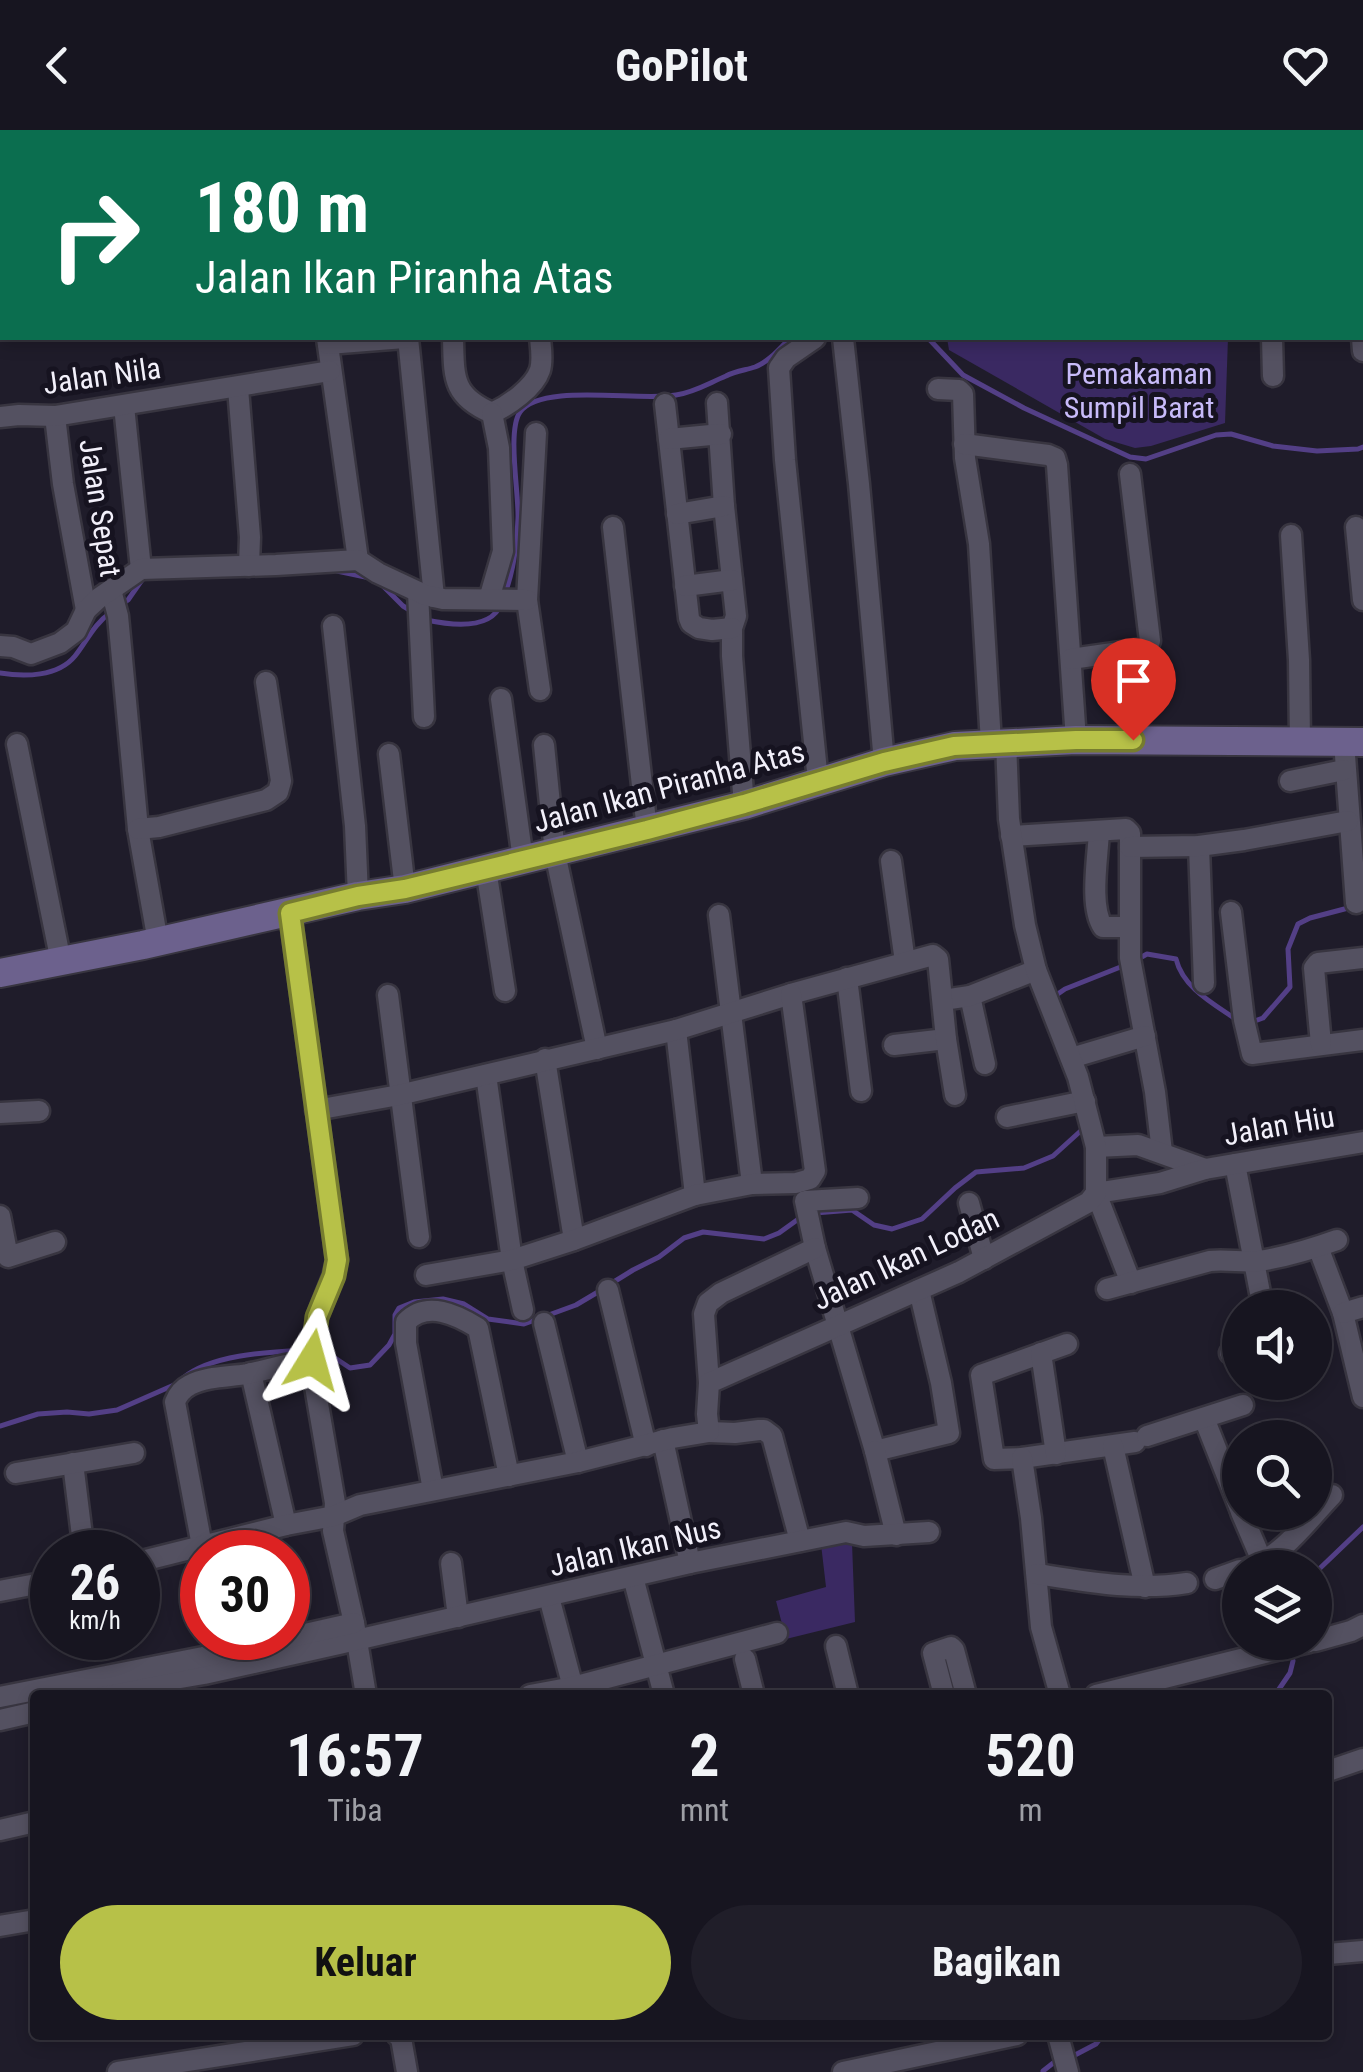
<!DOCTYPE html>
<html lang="id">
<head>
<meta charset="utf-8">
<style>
	:root { --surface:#171520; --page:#201e29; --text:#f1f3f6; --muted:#9e9fa5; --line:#36343e; --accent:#b7c148 }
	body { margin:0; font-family:"Roboto Condensed",sans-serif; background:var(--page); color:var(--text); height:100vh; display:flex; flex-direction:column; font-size:38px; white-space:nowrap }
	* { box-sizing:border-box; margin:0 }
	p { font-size:32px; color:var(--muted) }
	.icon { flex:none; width:55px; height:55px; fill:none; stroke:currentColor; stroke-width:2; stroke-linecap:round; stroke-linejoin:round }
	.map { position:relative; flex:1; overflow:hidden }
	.sheet { position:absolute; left:30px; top:1560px; width:1302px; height:350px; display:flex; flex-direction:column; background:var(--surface); border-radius:10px; box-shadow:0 5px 15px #0003,0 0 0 2px var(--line) }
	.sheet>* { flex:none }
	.top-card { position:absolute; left:0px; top:0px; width:1365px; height:210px; box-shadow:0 5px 15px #0003,0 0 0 2px var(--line); background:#0b6e4f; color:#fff; overflow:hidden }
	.tools { position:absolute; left:1222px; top:1160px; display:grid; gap:20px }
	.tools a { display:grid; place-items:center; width:110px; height:110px; border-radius:50%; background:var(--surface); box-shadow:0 5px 15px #0003,0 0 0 2px var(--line); font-size:50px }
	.speed { position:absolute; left:30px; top:1400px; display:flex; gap:20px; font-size:50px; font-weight:700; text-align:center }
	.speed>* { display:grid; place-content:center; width:130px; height:130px; border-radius:50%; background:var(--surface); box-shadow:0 5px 15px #0003,0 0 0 2px var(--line); line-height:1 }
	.speed small { font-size:25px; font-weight:400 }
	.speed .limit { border:15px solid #d22; background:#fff; color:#111 }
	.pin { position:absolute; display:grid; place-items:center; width:85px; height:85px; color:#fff; margin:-102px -42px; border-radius:50% 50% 50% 0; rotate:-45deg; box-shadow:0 0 10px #0007 }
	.pin .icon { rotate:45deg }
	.me { position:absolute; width:110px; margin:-55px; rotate:8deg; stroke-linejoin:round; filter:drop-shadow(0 0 8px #0008) }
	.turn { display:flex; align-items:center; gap:35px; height:210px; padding:0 30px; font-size:45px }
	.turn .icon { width:130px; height:130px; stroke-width:2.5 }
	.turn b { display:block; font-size:70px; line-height:85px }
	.eta { display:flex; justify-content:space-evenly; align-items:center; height:170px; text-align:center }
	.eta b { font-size:60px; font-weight:700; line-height:70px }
	.action { display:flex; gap:20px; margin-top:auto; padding:20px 30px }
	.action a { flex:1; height:115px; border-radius:60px; background:var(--accent); color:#111; font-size:40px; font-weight:700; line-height:115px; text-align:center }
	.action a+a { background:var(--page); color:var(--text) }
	header { display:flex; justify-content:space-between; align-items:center; height:130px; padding:0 30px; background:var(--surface); font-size:45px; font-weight:700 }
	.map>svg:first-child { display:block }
	.green { fill:#3a2962 }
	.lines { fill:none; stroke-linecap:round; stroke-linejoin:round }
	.stream { stroke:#533f86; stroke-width:5 }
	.street-casing { stroke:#383540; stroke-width:25 }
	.secondary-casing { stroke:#383540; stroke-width:32 }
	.street { stroke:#545161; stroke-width:20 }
	.secondary { stroke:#6c618d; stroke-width:28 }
	.route-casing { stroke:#777d2f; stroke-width:25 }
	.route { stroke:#b7c148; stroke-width:18 }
	.labels { text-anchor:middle; stroke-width:10; stroke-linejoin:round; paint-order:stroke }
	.park-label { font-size:30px; fill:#c8bbf9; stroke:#161320 }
	.street-label { font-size:30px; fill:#f2f0fa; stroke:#161320 }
</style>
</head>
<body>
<header><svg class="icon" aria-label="back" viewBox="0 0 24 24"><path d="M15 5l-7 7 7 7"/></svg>GoPilot<svg class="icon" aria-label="heart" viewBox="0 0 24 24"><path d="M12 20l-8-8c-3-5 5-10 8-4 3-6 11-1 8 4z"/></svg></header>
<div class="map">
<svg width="1363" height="1942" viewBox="0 0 1363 1942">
	<rect width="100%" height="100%" fill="#1f1c2a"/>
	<g class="green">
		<polygon points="947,208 1228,208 1225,293 1151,316 1135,318 1105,309 949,220"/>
		<polygon points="845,1409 852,1413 855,1492 786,1509 776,1471 826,1457 821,1414"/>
	</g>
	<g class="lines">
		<g class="stream">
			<polyline points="928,208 963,245 1024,278 1130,327 1146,329 1216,305 1231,304 1273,316 1317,321 1358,319 1363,317"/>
			<polyline points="337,441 370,448"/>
			<polyline points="380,453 403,476 413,482"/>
			<path d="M 505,463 C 514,440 517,414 518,388 C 519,364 507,301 520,282 C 541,252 641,272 676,265 C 695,262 709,253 726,246 C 735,241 746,240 755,237 C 770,231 780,218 790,208"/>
			<polyline points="119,476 128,470 144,447"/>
			<path d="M 426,490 C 450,495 491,501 501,474"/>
			<path d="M 0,543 C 24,547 58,547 75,526 C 87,511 94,494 110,483"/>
			<path d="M 1138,829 L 1147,824 L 1176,829 C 1183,858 1214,874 1237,890"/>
			<polyline points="1052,868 1065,859 1123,836"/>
			<polyline points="1252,892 1263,888 1290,857 1288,819 1298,794 1310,788 1352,777"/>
			<polyline points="815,1083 852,1080 874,1095 892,1099 922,1089 955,1058 976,1042 1024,1038 1053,1026 1085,997"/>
			<polyline points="612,1153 633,1140 659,1127 684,1108 703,1102 764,1109 779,1103 804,1085"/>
			<polyline points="318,1220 329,1224 350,1238 370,1235 389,1215 395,1204 395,1185 399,1178 414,1172 443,1169 464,1174 488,1189 524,1194 576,1175 603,1159"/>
			<path d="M 183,1248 C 212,1224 269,1222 307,1220"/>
			<polyline points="0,1296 38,1284 67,1282 89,1284 117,1280 174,1255"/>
			<polyline points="1315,1443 1363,1397"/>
			<polyline points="1275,1565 1290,1543 1293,1531"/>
			<polyline points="1075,1925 1096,1914 1103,1905"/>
			<polyline points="1043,1941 1057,1930"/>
		</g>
		<defs>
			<g id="street">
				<polyline points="77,0 77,2"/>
				<polyline points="329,0 330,2"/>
				<polyline points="450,0 451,2"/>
				<polyline points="504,0 504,2"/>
				<polyline points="921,0 921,2"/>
				<polyline points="744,2 753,0"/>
				<polyline points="1362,21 1363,21"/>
				<polyline points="1362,70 1363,70"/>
				<polyline points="1362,138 1363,138"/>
				<polyline points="0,171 2,171"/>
				<polyline points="327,208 358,430"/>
				<polyline points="408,208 434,467"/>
				<path d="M 453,208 C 454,247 452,266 492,283 C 508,276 534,258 540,240 C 543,230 541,218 540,208"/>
				<polyline points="815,208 786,228 779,238 785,330 818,651"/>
				<polyline points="843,208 859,354 884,632"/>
				<polyline points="1272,208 1273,246"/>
				<polyline points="1362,208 1363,221"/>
				<polyline points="328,214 404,208"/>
				<polyline points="238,258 250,407 249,436"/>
				<polyline points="938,259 959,260 963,264 965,328 979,414 991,613"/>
				<polyline points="717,273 724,376 736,486 732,498 732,526 744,675"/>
				<polyline points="665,274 689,488 691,493 699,498 712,500 732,498"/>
				<polyline points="124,276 141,439"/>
				<polyline points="55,286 63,354 86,480"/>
				<polyline points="0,287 19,285 55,286 330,241"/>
				<polyline points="536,303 527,470 540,560"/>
				<polyline points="669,309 721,304"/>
				<polyline points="964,314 1048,325 1055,328 1057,335 1076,610"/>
				<polyline points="677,384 724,376"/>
				<polyline points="613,397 647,700"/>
				<polyline points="1356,397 1363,470"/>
				<polyline points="1291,405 1299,530 1300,612"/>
				<polyline points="685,456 732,450"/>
				<polyline points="111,460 118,486 138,699 158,812"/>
				<polyline points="418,462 424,587"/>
				<polyline points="489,469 503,421 499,318 492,283"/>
				<polyline points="333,496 355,696 358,766"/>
				<polyline points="0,516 13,517 31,524 60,513 76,501 86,480 99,468 141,439 276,435 358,430 378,443 425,465 443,469 527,470"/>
				<polyline points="1071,529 1141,519 1147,517 1150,511 1130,344"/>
				<polyline points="501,569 523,730"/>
				<polyline points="1344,612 1356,773"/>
				<polyline points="17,614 61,832"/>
				<polyline points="544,615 555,723 597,919"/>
				<polyline points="389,624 405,759"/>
				<polyline points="1290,651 1344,640"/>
				<polyline points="138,699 159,697 266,670 278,662 281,651 266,552"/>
				<path d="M 1099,701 C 1098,727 1089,776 1103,797 L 1129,797"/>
				<polyline points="1011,706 1126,699 1130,703 1130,828 1155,962 1162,1022"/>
				<polyline points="1199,716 1204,853"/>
				<polyline points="1130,717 1199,716 1244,710 1348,691"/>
				<polyline points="891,731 905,832"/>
				<polyline points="486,739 505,861"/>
				<polyline points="1231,782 1244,890 1252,924 1363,910"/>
				<polyline points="290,783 337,1130 333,1147 317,1187 311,1233 335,1373 333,1401 354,1493 366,1565"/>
				<polyline points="719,785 752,1054"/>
				<polyline points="847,848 861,961"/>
				<polyline points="388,865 419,1107"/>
				<polyline points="970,866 985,934"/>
				<polyline points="943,870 970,866 1036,840"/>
				<polyline points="676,900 695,1065"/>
				<polyline points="1321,914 1314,838 1318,833 1363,828"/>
				<polyline points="894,915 946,909"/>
				<polyline points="1071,928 1145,906"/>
				<polyline points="545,929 574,1110"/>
				<polyline points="486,945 512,1130 523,1180"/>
				<polyline points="316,980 399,965 676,900 791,864 933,825 938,829 946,909 955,965"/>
				<polyline points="0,983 39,981"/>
				<polyline points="1007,987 1085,971"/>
				<polyline points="1096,1017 1138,1015 1205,1039"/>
				<polyline points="1235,1034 1263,1178"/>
				<polyline points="858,1068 805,1071 815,1118 875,1321 949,1303 941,1253 919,1160"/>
				<polyline points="969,1073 984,1129"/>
				<polyline points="0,1086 8,1127 55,1112"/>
				<polyline points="1318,1117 1343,1183 1363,1267"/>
				<polyline points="426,1145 512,1130 574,1110 695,1065 752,1054 796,1053 810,1049 815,1041 791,864"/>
				<polyline points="1131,1153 1096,1063 1160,1053 1205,1039 1363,1012"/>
				<path d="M 1107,1159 L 1210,1131 C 1227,1129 1244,1133 1259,1131 C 1285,1127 1312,1119 1337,1110"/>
				<polyline points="608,1160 646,1316"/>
				<polyline points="1343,1183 1363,1177"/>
				<polyline points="544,1193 578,1332"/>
				<polyline points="1067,1214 981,1245 994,1329 1022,1328 1135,1312"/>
				<polyline points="1041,1223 1056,1324"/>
				<polyline points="1230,1223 1240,1221"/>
				<polyline points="251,1243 286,1395"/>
				<polyline points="709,1253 704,1184 708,1173 721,1163 815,1118"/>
				<polyline points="1204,1288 1240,1379"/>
				<polyline points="709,1302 735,1303 759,1300 764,1300 772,1306 800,1411"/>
				<polyline points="1147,1306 1243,1275"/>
				<polyline points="663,1310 690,1433"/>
				<polyline points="1113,1316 1145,1457"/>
				<polyline points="875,1321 896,1405"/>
				<polyline points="1022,1328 1031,1388 1041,1497 1060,1565"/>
				<polyline points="73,1333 84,1422"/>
				<polyline points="16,1343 134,1323"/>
				<path d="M 433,1360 L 406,1213 L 406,1192 C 427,1170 457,1185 478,1198 L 509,1346"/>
				<polyline points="1241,1382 1265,1438"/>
				<path d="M 202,1416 L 175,1272 C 178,1264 182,1259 190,1255 C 207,1246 229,1247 247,1244 C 268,1240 289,1232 311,1233"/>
				<polyline points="138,1432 286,1395 334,1386 360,1375 578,1332 673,1308 709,1302 707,1284 709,1253 959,1142 1089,1072 1096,1063 1096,1017 1078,947 1036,840 1025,795 1009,689 1006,612"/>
				<polyline points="451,1433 458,1487"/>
				<path d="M 1248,1438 C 1283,1426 1307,1391 1332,1365"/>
				<path d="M 1037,1444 C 1088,1452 1136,1461 1187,1453"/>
				<polyline points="633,1447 664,1565"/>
				<polyline points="1215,1449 1240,1440"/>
				<polyline points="0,1461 52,1451"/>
				<polyline points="549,1467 575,1565"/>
				<polyline points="1315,1511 1351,1501 1363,1495"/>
				<polyline points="836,1516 848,1565"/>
				<polyline points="745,1529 754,1565"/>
				<polyline points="99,1565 134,1556 204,1544 339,1514 690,1433 846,1402 864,1406 929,1402"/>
				<polyline points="530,1565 573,1557 777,1503"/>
				<polyline points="944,1565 933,1523 951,1517 954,1520 966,1565"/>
				<polyline points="1096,1565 1309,1512"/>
				<polyline points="0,1567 203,1527 354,1493"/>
				<polyline points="0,1590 35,1582"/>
				<polyline points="1328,1641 1363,1629"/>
				<polyline points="0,1700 35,1692"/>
				<polyline points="0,1796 35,1790"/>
				<polyline points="1328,1824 1363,1821"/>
				<polyline points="397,1905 401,1908 407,1942"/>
				<polyline points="1058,1905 1068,1942"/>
				<polyline points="118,1942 353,1905"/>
				<polyline points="843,1942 1017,1905"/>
			</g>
			<polyline id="secondary" points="0,843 143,815 358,766 405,759 744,675 884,632 955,616 1076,610 1363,612"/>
		</defs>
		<use href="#street" class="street-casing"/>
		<use href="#secondary" class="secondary-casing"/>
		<use href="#street" class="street"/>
		<use href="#secondary" class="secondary"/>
	</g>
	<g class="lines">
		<defs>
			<polyline id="route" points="312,1230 317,1187 334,1146 337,1130 290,783 358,766 405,759 647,700 744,674 884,632 954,616 1076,610 1133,610"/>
		</defs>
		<use href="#route" class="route-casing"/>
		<use href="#route" class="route"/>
	</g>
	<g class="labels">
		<g class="park-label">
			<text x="1139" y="254">Pemakaman<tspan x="1139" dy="34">Sumpil Barat</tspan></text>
		</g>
		<g class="street-label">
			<text transform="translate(102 246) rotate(-8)" y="10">Jalan Nila</text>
			<text transform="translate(100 378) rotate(81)" y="10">Jalan Sepat</text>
			<text transform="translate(669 657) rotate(-15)" y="10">Jalan Ikan Piranha Atas</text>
			<text transform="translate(1279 996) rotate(-10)" y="10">Jalan Hiu</text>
			<text transform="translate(906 1129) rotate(-25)" y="10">Jalan Ikan Lodan</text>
			<text transform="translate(635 1417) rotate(-13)" y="10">Jalan Ikan Nus</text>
		</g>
	</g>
</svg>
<div class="tools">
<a><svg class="icon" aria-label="sound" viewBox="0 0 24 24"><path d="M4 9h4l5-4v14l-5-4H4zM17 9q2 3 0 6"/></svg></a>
<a><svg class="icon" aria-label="search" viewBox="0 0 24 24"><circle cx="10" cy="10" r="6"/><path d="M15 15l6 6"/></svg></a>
<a><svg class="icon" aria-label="layers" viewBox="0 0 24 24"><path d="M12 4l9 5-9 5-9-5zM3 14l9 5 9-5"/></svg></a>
</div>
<div class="speed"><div>26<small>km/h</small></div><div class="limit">30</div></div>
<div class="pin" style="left:1133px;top:610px;background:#d93025"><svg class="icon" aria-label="arrive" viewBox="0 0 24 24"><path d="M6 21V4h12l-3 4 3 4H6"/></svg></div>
<svg class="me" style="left:312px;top:1230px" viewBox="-20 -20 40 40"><path d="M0-17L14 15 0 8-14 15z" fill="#b7c148" stroke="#fff" stroke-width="4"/></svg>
<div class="top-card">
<div class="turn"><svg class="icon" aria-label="right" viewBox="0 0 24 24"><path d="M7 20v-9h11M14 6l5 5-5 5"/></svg><div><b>180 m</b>Jalan Ikan Piranha Atas</div></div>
</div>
<section class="sheet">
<div class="eta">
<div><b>16:57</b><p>Tiba</p></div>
<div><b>2</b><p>mnt</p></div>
<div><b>520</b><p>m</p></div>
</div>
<div class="action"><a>Keluar</a><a>Bagikan</a></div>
</section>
</div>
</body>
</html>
